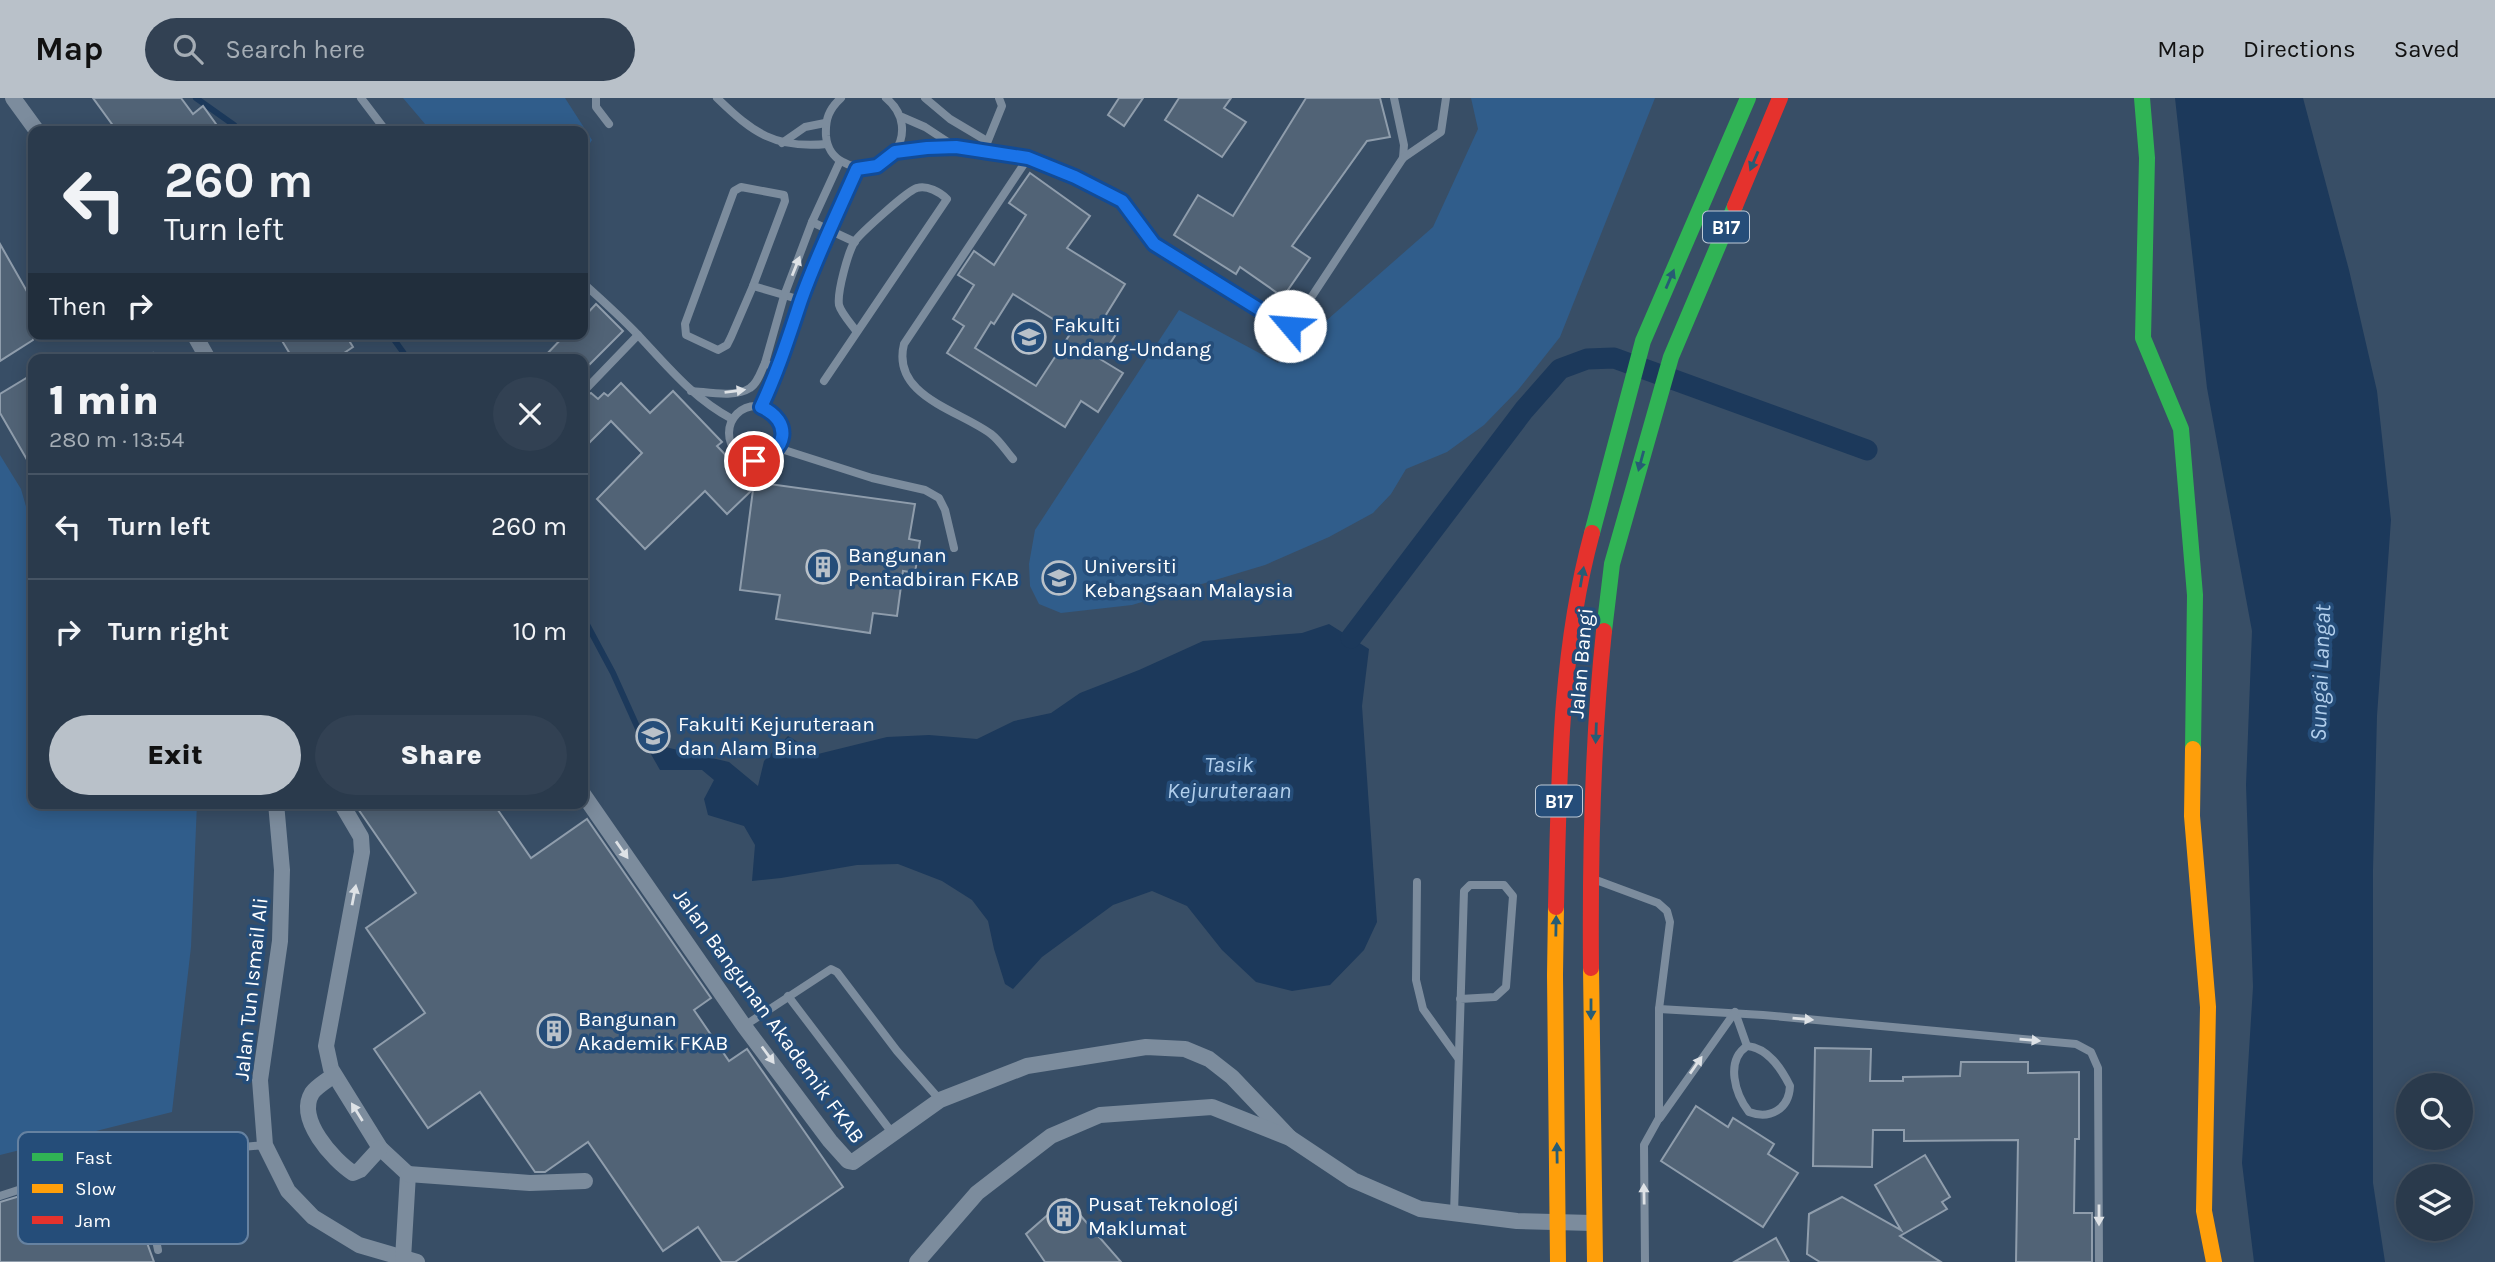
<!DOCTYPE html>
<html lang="en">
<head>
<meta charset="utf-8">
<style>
	:root { --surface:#2a3a4c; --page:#324153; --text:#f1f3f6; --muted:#a5adb5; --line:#465464; --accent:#b9c1c9 }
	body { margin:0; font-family:Karla,sans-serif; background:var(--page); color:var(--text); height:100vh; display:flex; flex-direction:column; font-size:26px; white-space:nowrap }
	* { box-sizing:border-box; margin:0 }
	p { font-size:23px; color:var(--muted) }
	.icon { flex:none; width:38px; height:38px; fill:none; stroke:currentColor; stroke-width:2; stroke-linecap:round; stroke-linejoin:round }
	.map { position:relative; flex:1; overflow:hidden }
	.details { position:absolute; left:28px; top:256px; width:560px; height:455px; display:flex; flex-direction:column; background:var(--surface); border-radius:14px; box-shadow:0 4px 18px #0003,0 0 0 2px var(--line) }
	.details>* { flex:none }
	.top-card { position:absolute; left:28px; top:28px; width:560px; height:214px; border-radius:14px; box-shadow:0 4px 18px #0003,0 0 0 2px var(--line); background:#2a3a4c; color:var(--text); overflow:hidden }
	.tools { position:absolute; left:2396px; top:975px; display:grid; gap:14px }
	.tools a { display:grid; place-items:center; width:77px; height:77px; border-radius:50%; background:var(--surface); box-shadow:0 4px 18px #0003,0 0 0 2px var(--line); font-size:35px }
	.pin { position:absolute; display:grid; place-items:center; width:60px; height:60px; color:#fff; margin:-30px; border:4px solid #fff; border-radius:50%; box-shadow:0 2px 7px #0007 }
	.me { position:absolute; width:77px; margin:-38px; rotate:297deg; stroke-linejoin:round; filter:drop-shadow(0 0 5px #0008) }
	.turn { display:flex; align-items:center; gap:24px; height:147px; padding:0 21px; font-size:32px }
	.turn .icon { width:91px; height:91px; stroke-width:2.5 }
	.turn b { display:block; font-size:49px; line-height:60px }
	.then { display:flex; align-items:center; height:66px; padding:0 21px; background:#0003; gap:14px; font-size:26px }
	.round { display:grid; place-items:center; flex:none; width:74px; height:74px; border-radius:37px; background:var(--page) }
	.head { display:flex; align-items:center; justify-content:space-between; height:119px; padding:0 21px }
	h1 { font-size:42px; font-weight:800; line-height:52px }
	.primary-button { display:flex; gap:14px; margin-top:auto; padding:14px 21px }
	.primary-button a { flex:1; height:80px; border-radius:42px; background:var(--accent); color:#111; font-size:28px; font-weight:800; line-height:80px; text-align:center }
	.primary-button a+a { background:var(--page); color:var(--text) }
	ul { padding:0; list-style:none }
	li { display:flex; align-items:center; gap:21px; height:105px; padding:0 21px; border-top:2px solid var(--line) }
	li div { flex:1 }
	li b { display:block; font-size:26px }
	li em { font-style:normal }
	header { display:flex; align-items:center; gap:42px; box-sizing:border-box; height:98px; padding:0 35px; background:var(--accent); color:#111 }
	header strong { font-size:33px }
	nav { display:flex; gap:38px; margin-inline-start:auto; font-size:24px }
	.search { width:490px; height:63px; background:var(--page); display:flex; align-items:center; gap:18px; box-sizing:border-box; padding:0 24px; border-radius:38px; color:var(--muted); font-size:26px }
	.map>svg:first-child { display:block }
	.green { fill:#305d8b }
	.water { fill:#1c395b }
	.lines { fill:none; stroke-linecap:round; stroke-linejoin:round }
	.stream { stroke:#1c395b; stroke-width:6 }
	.canal { stroke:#1c395b; stroke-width:21 }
	.building { fill:#516376; stroke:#8f9dac; stroke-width:2; fill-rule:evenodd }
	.lane { stroke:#7c8c9d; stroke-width:8 }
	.street { stroke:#7c8c9d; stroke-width:16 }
	.fast { stroke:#30b455; stroke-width:16 }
	.slow { stroke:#ff9f0a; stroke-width:16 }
	.jam { stroke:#e5322d; stroke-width:16 }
	.oneway { fill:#275c74 }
	.oneway2 { fill:#dee2e6 }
	.route-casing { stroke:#114b97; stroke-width:18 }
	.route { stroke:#1a73e8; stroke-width:12 }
	.labels { text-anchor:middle; stroke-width:7; stroke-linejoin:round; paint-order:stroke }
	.shield { fill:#254d79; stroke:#becad7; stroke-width:2 }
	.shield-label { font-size:19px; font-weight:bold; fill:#fff }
	.poi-label { font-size:21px; fill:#fff; stroke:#254d79; text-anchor:start }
	.street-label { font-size:21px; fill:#fff; stroke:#254d79 }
	.water-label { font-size:23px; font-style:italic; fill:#b2cfec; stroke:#254d79 }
	.key { fill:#254d79; stroke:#6682a1; stroke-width:2 }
	.key-label { font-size:19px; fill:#fff }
</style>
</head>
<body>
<header>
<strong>Map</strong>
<div class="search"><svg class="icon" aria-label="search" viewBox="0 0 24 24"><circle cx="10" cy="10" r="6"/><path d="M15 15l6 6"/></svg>Search here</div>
<nav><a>Map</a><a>Directions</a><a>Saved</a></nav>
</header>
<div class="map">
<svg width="2495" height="1164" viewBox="0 0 2495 1164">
	<rect width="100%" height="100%" fill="#384e66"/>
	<g class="green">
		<polygon points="403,0 565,0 592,42 583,56 583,33 431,33"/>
		<polygon points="1471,0 1655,0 1560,239 1518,292 1484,327 1447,354 1406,371 1391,396 1373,415 1329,439 1265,467 1132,507 1061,515 1039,506 1030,488 1029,466 1035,432 1179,212 1278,265 1433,129 1478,31"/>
		<polygon points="0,357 21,391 33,433 33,705 197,705 191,849 172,1014 0,1057"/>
	</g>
	<g class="water">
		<polygon points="2175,0 2303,0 2349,172 2377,293 2391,422 2377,618 2373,772 2373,1085 2385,1164 2254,1164 2242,1065 2253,889 2246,687 2252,533 2207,290"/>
		<polygon points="1329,526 1369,551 1362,608 1377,824 1364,852 1330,887 1292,893 1256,884 1222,852 1187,808 1152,793 1113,807 1042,859 1013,891 1005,886 994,851 988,823 972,802 942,783 898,766 857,767 781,780 752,783 755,747 744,728 708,717 704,701 714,682 702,672 660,672 644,644 729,664 758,688 764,663 788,638 818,656 887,639 929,637 977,641 1014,623 1051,615 1080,595 1139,572 1203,543 1302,535"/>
	</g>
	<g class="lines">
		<g class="stream">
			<polyline points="196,0 234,27 239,33"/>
			<polyline points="390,236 408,261"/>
			<polyline points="583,519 613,575 644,644"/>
		</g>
		<polyline class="canal" points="1351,540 1524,312 1560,271 1587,261 1614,260 1867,352"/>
	</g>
	<g class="building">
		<polygon points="93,0 181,0 193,16 203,8 221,33 117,33"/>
		<polygon points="1119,0 1143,0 1124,28 1108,17"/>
		<polygon points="1179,0 1231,0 1224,10 1246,24 1222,59 1165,22"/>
		<polygon points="1306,0 1380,0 1390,39 1367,43 1292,148 1310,160 1283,199 1240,169 1236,176 1174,137 1198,97 1233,118"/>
		<path d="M 1030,75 L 1090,118 L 1067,150 L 1125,186 L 1104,220 L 1120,230 L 1100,261 L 1123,275 L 1098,314 L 1081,303 L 1065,329 L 947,255 L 964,228 L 953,221 L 974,187 L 958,177 L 974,153 L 994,167 L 1026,117 L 1009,105 ZM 1013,196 L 1072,233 L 1036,288 L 975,250 L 991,224 L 994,226 Z"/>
		<polygon points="0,146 33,204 33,242 0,263"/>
		<polygon points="596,206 623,233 583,273 583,261 542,261 566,236 583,236 583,220"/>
		<polygon points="278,236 345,236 353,249 335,261 293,261"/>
		<polygon points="33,276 33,372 0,315 0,296"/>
		<polygon points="621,285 650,315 673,293 722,344 717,348 735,367 755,374 753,391 727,416 705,393 645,451 597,401 642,355 611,323 583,351 583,300 591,295 598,301 604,295 608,298"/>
		<polygon points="754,384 915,406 909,441 920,443 915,475 903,473 897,518 873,515 870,535 776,521 780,497 740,492"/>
		<polygon points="354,705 493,705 531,760 587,721 711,900 694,912 729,963 747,951 843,1089 735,1164 722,1164 698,1129 663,1153 588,1044 545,1074 535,1074 480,994 428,1030 374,951 425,915 366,830 416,795"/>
		<polygon points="1815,950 1871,951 1870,983 1903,983 1903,979 1960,978 1961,964 2028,964 2028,975 2079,974 2079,1041 2075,1041 2074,1115 2092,1115 2092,1164 2016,1164 2018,1042 1904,1043 1904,1032 1873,1032 1872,1069 1813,1068"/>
		<polygon points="1696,1008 1728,1029 1733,1020 1774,1046 1768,1056 1798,1075 1763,1129 1661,1063"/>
		<polygon points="1925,1057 1950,1099 1942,1104 1947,1111 1900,1138 1941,1164 1820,1164 1807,1156 1809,1116 1842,1099 1901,1132 1875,1087"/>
		<polygon points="53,1088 72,1144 138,1120 154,1164 0,1164 0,1104"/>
		<polygon points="1066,1101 1121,1164 1045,1164 1026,1136"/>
		<polygon points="1776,1140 1789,1164 1734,1164"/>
	</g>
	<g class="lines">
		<g class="lane">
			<polyline points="361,0 386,33"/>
			<polyline points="596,0 596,9 609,26"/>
			<path d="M 717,0 C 753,35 775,51 827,46"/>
			<path d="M 841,0 C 829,11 825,21 826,38 C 827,49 833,59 843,64 C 886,88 925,32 886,0"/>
			<polyline points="925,0 950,21 987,43"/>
			<polyline points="1394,0 1404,47 1403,60"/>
			<polyline points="902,19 925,29 954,48"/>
			<polyline points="782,45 805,29 825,25"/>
			<polyline points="987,45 1002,8 999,0"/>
			<polyline points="895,54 927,50 956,49 1028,60 1075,79 1122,103 1154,146 1286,228 1295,224 1403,60 1441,34 1446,0"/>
			<polygon points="741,89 784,97 785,103 753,188 731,239 727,247 718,252 686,237 685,226 734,93"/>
			<polyline points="812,124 855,144"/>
			<path d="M 583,185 C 602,202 621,219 639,238 C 668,269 694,301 732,321"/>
			<polyline points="753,188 801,202"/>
			<polyline points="148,261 153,258"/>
			<polyline points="779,271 765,265 784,198 812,124 840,63"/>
			<path d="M 824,283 L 947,101 C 940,94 927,87 917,90 C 908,92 861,135 855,143 C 848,154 837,194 839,207 C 841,215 852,227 857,234"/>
			<path d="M 691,293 C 708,294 735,300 750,290 C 758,285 761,273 765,265"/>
			<polyline points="583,294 638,237"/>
			<path d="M 761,308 C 778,273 789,238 801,202 C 817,157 838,114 857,71"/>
			<circle cx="756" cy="335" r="27"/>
			<polyline points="778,350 872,380 925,392 939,400 945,412 954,450"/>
			<path d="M 1013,361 C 1006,353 1000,343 991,336 C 959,312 891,298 904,246 L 1028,60"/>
			<polyline points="1596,782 1658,805 1667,813 1670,824 1659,911 1659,1020 1644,1047 1645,1164"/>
			<polyline points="1417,784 1416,882 1423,911 1458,960"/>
			<polyline points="788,898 893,1036"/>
			<polyline points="1659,911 1763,917 2076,946 2091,954 2098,970 2099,1164"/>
			<polyline points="1735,914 1747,948"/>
			<polyline points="744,928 831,871 837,874 897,953 940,1002"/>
			<path d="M 1747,948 C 1768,950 1781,970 1790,988 C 1789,1011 1770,1022 1749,1014 C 1735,996 1725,963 1747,948 Z"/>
			<polyline points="1660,1020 1735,914"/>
			<polyline points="221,1052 236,1121"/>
			<polyline points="148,1058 148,1103 158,1152"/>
			<path d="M 69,1078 C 74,1096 73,1122 96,1124 L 148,1103"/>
			<polyline points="0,1098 46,1083 148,1058 265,1047"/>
			<polyline points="1454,1116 1464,793 1470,787 1504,787 1513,798 1506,889 1495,899 1460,901"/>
		</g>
		<g class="street">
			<polyline points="13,0 37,33"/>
			<polyline points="194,236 208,261"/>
			<polyline points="583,696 744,928 830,1043 848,1063 853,1064 940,1002 1027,968 1146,949 1185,951 1209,961 1232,979 1290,1040"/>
			<polyline points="276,705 282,772 280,843 260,982 265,1047 288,1093 313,1119 359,1147 417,1164"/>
			<polyline points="341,705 361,739 362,754 326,948 331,971 380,1050 408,1076 403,1161"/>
			<path d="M 334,977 C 328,982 317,988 312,995 C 296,1021 333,1062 353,1075 L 360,1072 L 380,1050"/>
			<polyline points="408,1076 530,1085 585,1083"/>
			<polyline points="917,1164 977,1095 1051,1038 1100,1017 1212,1009 1290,1040 1353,1082 1420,1111 1517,1123 1593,1125"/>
		</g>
		<g class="fast">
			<polyline points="2142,0 2147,60 2143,240 2181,331 2195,497 2193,651"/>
			<polyline points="1592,435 1643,243 1748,0"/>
			<polyline points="1604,533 1612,466 1671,259 1735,108"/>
		</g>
		<g class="slow">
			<polyline points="2193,651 2192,718 2208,909 2204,1113 2214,1164"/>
			<polyline points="1556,809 1555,877 1558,1164"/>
			<polyline points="1591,870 1595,1164"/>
		</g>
		<g class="jam">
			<polyline points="1735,108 1780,0"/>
			<path d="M 1556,809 C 1559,684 1559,556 1592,435"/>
			<path d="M 1591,870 C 1590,758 1592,645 1604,533"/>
		</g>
	</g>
	<defs><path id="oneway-solid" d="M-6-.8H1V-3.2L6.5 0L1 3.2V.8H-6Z" transform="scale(1.75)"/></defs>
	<g class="oneway">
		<use href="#oneway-solid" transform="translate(1754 63) rotate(113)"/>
		<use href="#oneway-solid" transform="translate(1670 181) rotate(-67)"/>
		<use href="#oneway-solid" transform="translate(1641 363) rotate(105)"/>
		<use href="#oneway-solid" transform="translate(1582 479) rotate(-80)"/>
		<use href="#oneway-solid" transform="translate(1596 635) rotate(92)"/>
		<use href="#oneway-solid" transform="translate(1556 828) rotate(-89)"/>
		<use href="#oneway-solid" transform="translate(1591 911) rotate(90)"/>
		<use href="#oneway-solid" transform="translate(1557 1055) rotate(-91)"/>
	</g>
	<g class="oneway2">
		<use href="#oneway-solid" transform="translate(796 168) rotate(-68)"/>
		<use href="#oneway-solid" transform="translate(735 293) rotate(-7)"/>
		<use href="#oneway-solid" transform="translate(622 752) rotate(55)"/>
		<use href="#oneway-solid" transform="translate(354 797) rotate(-79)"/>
		<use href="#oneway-solid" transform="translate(1803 921) rotate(5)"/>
		<use href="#oneway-solid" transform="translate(2030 942) rotate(5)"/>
		<use href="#oneway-solid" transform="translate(768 957) rotate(54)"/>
		<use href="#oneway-solid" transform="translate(1696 967) rotate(-55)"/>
		<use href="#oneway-solid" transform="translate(357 1014) rotate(-122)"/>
		<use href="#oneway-solid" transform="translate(1644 1096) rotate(-91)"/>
		<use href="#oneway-solid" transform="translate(2099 1117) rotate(90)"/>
	</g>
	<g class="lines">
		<defs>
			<path id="route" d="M 754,363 C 788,355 793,323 761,309 C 778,273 789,238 801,202 C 817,157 838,114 857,71 L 877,68 L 895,54 L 927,50 L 956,49 L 1028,60 L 1075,79 L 1122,103 L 1154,146 L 1286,228 L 1290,228"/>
		</defs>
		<use href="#route" class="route-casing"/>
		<use href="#route" class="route"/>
	</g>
	<defs>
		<symbol id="university-ring" viewBox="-11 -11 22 22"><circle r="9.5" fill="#254d79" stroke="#b9c1c9" stroke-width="1.5"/><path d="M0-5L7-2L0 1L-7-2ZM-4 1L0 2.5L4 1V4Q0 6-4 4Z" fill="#b9c1c9"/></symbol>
		<symbol id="building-ring" viewBox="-11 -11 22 22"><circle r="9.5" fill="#254d79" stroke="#b9c1c9" stroke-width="1.5"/><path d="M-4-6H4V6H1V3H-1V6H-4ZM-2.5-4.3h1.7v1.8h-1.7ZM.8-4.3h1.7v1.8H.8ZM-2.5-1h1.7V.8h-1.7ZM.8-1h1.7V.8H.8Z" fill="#b9c1c9"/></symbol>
	</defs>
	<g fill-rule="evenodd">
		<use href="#university-ring" x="1010" y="220" width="38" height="38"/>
		<use href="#building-ring" x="804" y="450" width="38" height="38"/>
		<use href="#university-ring" x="1040" y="461" width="38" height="38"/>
		<use href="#university-ring" x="634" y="619" width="38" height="38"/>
		<use href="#building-ring" x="535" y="914" width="38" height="38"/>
		<use href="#building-ring" x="1045" y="1099" width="38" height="38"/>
	</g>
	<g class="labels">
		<g class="shield">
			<rect x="1703" y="113.5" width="46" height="31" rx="5"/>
			<rect x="1536" y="687.5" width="46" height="31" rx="5"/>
		</g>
		<g class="shield-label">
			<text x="1726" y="136">B17</text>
			<text x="1559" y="710">B17</text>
		</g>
		<g class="poi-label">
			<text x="1054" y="234">Fakulti<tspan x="1054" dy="24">Undang-Undang</tspan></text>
			<text x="848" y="464">Bangunan<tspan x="848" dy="24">Pentadbiran FKAB</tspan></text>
			<text x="1084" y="475">Universiti<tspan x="1084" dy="24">Kebangsaan Malaysia</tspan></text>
			<text x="678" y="633">Fakulti Kejuruteraan<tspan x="678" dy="24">dan Alam Bina</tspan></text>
			<text x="578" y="928">Bangunan<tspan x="578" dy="24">Akademik FKAB</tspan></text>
			<text x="1088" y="1113">Pusat Teknologi<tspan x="1088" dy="24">Maklumat</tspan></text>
		</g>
		<g class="street-label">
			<text transform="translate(1581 565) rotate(-85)" y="7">Jalan Bangi</text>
			<text transform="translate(251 891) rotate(-84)" y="7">Jalan Tun Ismail Ali</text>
			<text transform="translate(769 918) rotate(54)" y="7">Jalan Bangunan Akademik FKAB</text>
		</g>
		<g class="water-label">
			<text transform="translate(2320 575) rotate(-88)" y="8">Sungai Langat</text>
			<text x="1229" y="674">Tasik<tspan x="1229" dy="26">Kejuruteraan</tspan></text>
		</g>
	</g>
	<rect x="18" y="1034" width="230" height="112" rx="10" class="key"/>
	<rect x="32" y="1055" width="31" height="8" fill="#30b455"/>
	<rect x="32" y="1086" width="31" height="9" fill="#ff9f0a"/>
	<rect x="32" y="1118" width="31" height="8" fill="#e5322d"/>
	<g class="key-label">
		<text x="75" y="1066">Fast</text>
		<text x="75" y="1097">Slow</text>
		<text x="75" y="1129">Jam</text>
	</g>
</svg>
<div class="tools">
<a><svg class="icon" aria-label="search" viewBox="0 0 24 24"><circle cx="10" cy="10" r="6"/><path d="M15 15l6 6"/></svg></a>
<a><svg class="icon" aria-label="layers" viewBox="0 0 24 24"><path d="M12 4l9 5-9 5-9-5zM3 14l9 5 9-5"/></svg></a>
</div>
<div class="pin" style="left:754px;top:363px;background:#d93025"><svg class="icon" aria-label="arrive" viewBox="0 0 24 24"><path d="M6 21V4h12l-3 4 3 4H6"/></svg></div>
<svg class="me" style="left:1290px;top:228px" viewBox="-20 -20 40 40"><circle r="19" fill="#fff"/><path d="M0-13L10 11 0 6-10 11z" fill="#1a73e8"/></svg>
<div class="top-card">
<div class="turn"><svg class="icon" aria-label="left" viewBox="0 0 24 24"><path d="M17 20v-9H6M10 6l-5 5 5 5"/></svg><div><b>260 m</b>Turn left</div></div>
<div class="then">Then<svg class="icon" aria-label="right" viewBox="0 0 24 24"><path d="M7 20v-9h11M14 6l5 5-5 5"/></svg></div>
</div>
<section class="details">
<div class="head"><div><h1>1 min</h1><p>280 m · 13:54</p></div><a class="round"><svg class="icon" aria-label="close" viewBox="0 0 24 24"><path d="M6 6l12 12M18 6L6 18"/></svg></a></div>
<ul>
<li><svg class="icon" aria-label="left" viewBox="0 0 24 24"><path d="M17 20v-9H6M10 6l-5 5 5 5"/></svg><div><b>Turn left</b></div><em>260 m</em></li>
<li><svg class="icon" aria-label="right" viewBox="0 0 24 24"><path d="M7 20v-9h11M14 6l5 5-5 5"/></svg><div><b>Turn right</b></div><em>10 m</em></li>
</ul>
<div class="primary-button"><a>Exit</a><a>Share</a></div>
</section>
</div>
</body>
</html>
